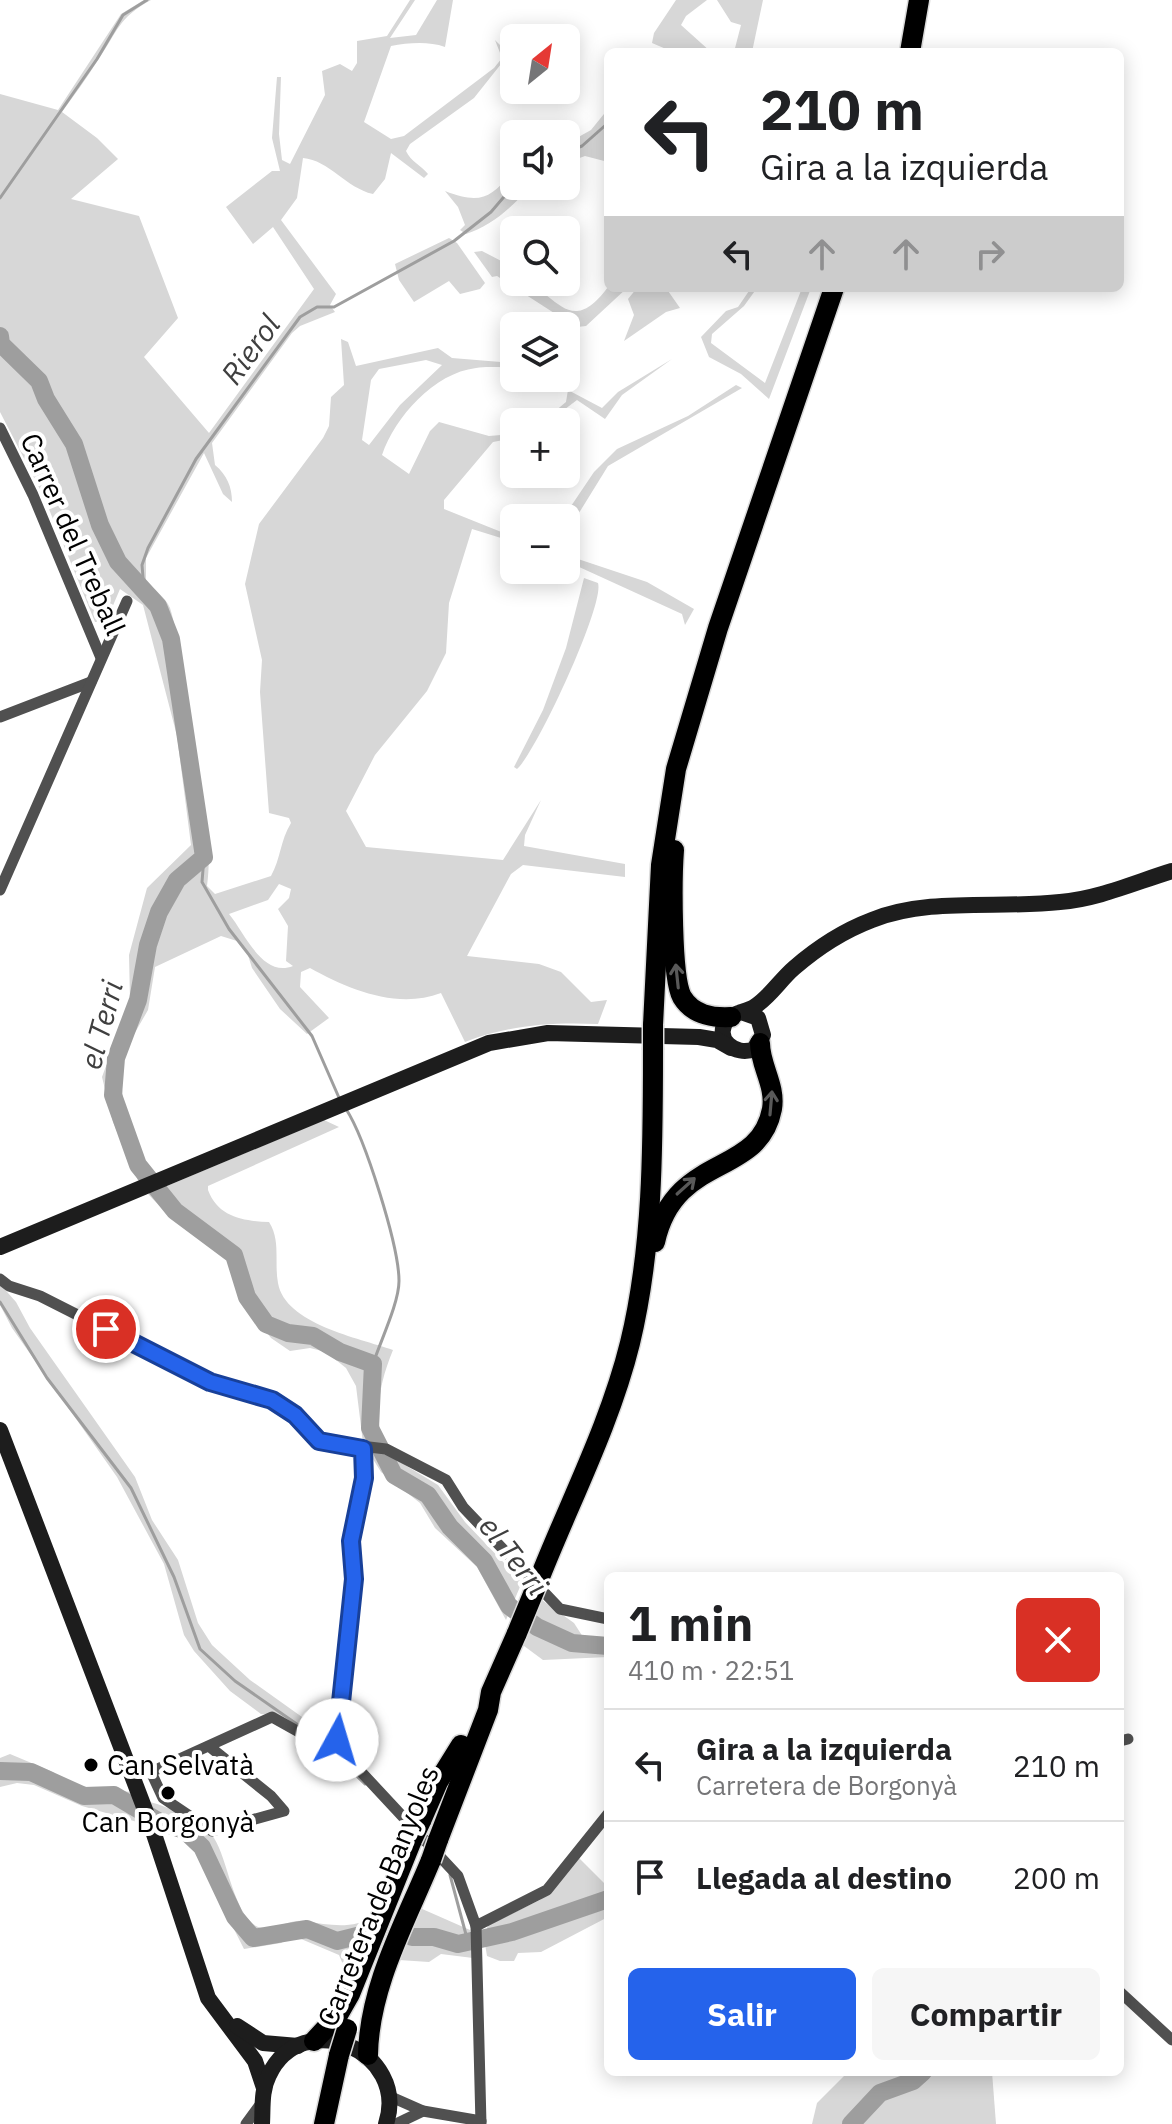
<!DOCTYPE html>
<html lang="es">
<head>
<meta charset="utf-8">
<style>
	:root { --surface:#fff; --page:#f6f6f6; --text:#202124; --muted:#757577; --line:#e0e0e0; --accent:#2563eb }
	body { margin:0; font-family:"IBM Plex Sans",sans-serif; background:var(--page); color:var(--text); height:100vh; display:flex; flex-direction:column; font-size:30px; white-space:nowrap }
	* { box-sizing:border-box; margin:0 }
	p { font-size:26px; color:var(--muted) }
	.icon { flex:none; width:44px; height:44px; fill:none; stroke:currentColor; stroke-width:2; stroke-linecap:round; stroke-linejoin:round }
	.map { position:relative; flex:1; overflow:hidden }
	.panel { position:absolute; left:604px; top:1572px; width:520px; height:504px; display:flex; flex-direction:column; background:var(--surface); border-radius:12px; box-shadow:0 4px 20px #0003 }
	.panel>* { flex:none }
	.banner { position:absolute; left:604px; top:48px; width:520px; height:244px; border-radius:12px; box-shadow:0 4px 20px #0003; background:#fff; color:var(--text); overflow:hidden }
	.needle { width:52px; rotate:30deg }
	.fabs { position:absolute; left:500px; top:24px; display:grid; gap:16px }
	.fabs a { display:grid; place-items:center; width:80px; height:80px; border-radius:12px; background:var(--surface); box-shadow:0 4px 20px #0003; font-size:40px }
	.pin { position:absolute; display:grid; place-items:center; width:68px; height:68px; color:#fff; margin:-34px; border:4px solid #fff; border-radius:50%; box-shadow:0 2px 8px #0007 }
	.me { position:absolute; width:88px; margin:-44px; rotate:6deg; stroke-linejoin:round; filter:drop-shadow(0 0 6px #0008) }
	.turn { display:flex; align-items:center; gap:28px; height:168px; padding:0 24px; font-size:36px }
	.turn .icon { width:104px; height:104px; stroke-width:2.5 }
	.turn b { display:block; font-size:56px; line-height:68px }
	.lanes { display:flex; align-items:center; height:76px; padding:0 24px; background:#0003; justify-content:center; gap:40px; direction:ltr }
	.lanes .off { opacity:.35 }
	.round { display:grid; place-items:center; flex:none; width:84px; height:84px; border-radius:12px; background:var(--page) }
	.summary { display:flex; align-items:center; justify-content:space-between; height:136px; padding:0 24px }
	h1 { font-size:48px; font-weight:700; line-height:60px }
	.button { display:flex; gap:16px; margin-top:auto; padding:16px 24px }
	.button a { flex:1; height:92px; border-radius:12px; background:var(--accent); color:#fff; font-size:32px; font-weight:700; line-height:92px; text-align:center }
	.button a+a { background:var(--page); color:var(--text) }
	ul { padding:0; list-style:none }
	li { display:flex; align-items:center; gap:24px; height:112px; padding:0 24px; border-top:2px solid var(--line) }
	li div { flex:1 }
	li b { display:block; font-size:30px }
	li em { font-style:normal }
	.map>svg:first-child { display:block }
	.green { fill:#d7d7d7; fill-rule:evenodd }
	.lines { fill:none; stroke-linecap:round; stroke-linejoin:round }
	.stream { stroke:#9e9e9e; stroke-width:3 }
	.river { stroke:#9e9e9e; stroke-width:18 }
	.highway-casing { stroke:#dbdbdb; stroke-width:23 }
	.street { stroke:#505050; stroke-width:11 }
	.secondary { stroke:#1d1d1d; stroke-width:16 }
	.highway { stroke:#000; stroke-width:20 }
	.highway-bridge-casing { stroke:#dbdbdb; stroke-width:23; stroke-linecap:butt }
	.highway-bridge { stroke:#000; stroke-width:20 }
	.oneway { stroke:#595959 }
	.route-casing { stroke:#184099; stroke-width:20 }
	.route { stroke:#2563eb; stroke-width:14 }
	.poi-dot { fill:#000; stroke:#fff; stroke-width:3 }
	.labels { text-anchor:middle; stroke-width:8; stroke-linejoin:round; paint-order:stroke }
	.street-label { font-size:28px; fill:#000; stroke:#fff }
	.poi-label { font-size:28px; fill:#000; stroke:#fff; text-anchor:start }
	.water-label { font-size:30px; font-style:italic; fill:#3f3f3f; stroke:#fff }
</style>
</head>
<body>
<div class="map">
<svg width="1172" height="2124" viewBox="0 0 1172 2124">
	<rect width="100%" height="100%" fill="#fff"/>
	<g class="green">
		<path d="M 144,0 L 151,0 C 118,18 118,31 98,60 C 87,78 74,95 62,112 L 97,138 L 118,159 L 71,199 L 139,216 L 178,318 L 144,357 L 209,433 L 314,289 L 273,227 L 253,244 L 226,207 L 272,171 L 280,171 L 272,138 L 277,77 L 281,77 L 279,134 L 282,160 L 290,164 L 325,95 L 322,71 L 340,64 L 352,71 L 357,63 L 357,41 L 387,36 L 410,0 L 415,0 L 390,38 L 416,35 L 437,0 L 453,0 L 445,47 C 428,41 408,43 391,46 L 364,122 L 391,139 L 404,136 L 494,68 L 502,58 L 495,40 L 509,54 L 474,98 L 410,144 L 406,151 C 411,162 421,165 428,174 L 424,178 L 391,153 L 385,179 L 373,194 C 346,188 329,160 303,158 L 297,198 L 281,220 L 336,294 L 330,305 L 335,312 L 300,326 L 292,333 L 212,443 L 215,465 C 227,475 232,487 232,502 L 223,494 L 204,453 L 146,558 L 146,581 C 153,588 166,598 170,608 C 180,639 177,674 183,705 C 194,765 215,825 207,886 L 215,894 L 271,876 C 281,858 280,841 291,823 L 289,818 L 269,813 L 260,692 L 262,660 L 245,584 L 259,524 L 323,438 L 329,426 L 331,397 L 344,385 L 341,339 L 348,342 L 356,366 L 438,348 L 452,358 L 514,363 L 514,367 C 501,368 488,366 476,368 C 434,373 395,417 382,455 L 409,474 L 430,431 L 439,422 L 489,436 L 514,434 L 514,438 L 493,442 L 444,500 L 444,509 L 514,537 L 514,542 L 472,529 L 449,603 L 446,653 L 427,691 L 375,755 L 346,811 L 366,847 L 503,860 L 541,800 L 525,835 L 524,846 L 625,864 L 625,877 L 523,865 L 511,874 L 467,956 L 539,964 L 561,972 L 591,1002 L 607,1000 L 598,1024 C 551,1022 509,1025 465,1042 L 441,993 C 397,1010 348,989 310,968 L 301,972 L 300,987 L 329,1018 L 307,1034 L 280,1009 L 252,968 L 247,952 L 237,941 L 221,936 L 155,967 L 148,1010 L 129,1043 L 123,1064 L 122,1089 L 124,1109 L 152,1178 L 139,1183 L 113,1122 L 102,1077 L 130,1000 L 129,955 L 147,888 L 191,845 L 177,736 L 143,605 L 120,589 L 106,622 L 95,622 L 44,497 L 0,412 L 0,94 L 58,110 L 121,14 ZM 426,360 L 442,365 L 400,405 L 369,445 L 362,440 L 371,380 L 379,369 ZM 279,884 L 291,889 L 289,898 L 278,909 L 288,926 L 286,961 L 293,966 C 262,978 245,933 229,914 L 268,900 Z"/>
		<polygon points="676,0 707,0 686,16 681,25 711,52 673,52 652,43 654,33"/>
		<polygon points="717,0 763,0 752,52 734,52 741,25 731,22"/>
		<polygon points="608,109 608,162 585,156 566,163 566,144 591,130"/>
		<path d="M 514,169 L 514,186 L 531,186 C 513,206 492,226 466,234 L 460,230 L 465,225 L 458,207 L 445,191 C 481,205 492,198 514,169 Z"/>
		<polygon points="449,238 457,243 485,283 480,289 460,294 449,281 414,302 399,280 395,264"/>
		<path d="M 482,251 L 509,265 L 514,282 C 555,282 566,344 608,287 L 627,288 L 586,326 L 569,328 L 566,332 L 568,322 L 497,276 L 492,277 L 474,252 Z"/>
		<polygon points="637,288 666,288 680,308 666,312 624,341 634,315 628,299"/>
		<polygon points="751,288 757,288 744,306 712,334 711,343 765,383 802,288 811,288 769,399 741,374 709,357 701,337 726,311 738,307"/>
		<polygon points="672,359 622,395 605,419 577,400 548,422 542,422 566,402 568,390 602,408 618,392"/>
		<polygon points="736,385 742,388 608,466 566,534 563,518 594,472 617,449 688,416"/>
		<polygon points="566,555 647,582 694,609 685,625 682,614 566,561"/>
		<path d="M 584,578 L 598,583 C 605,604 536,753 517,769 L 514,767 L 543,710 L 566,648 Z"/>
		<path d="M 324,1120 L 339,1127 L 208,1186 L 208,1190 C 218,1217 243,1221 269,1222 C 281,1241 274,1261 278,1283 C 285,1324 359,1338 393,1350 C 379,1384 373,1416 385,1453 L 438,1485 L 465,1522 L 522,1582 L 506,1620 L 477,1567 L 435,1528 L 420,1503 L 381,1472 L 363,1443 L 356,1386 L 346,1368 L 326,1352 L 310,1348 L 290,1351 L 271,1338 L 241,1299 L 230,1259 L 210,1239 L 172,1219 L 148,1194 Z"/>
		<polygon points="0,1284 16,1302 30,1328 135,1477 152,1520 178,1560 198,1623 212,1645 250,1680 323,1732 306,1735 273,1715 261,1714 230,1691 194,1651 184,1635 164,1564 117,1477 12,1328 0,1305"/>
		<polygon points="539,1598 574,1623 583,1637 608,1639 608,1657 543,1660 520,1643"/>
		<polygon points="10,1754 53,1772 69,1785 131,1792 144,1824 82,1806 34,1785 17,1783 0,1787 0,1758"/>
		<path d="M 150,1802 C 167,1806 204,1823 214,1838 C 228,1860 233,1912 256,1926 C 269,1933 290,1919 304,1921 C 331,1925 351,1930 375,1916 L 355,1965 L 344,1967 L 339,1955 L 294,1936 L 281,1943 L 244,1949 L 194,1850 L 181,1838 L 161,1831 Z"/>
		<polygon points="577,1856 608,1887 608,1917 541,1952 518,1953 514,1961 500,1961 487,1956 484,1938 488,1925 540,1900"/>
		<polygon points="420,1908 470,1930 473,1958 441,1954 429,1962 399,1960"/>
		<polygon points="848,2072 992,2072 996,2124 812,2124 817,2103"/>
	</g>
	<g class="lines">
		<g class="stream">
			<polyline points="566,152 582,146 608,123"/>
			<polyline points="0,198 97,59 123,15 147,0"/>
			<polyline points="144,589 142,565 148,548 196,459 300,317 317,307 334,307 454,241 491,212 514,185"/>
			<polyline points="204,857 202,882 229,929 312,1036 340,1100"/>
			<path d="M 346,1109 C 365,1138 399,1246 399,1281 C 399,1303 380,1342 373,1364"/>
			<polyline points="0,1302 47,1378 131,1488 174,1577 200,1649 235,1681 301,1727"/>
			<polyline points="330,1750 365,1784"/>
			<polyline points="450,1875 468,1942"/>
		</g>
		<g class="river">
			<polyline points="0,336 1,344 39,381 46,399 74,444 100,525 118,562 158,606 171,639 204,857 177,880 159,912 148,945 138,1000 116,1058 113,1095 138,1165 175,1211 234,1255 247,1297 266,1324 288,1333 313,1336 340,1352 373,1364 370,1428 394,1475 428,1495 450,1527 484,1561 509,1606 537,1627 572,1643 608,1646"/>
			<polyline points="0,1771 31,1772 84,1796 114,1795 158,1821 184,1830 202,1847 235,1917 253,1938 307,1929 337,1941 365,1934"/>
			<polyline points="412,1937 434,1937 458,1944 512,1932 608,1899"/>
			<polyline points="851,2124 880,2093 913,2081 923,2072"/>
		</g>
		<defs>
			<g id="highway">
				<polyline points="910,52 919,0"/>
				<path d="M 674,850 C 672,877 671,977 682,997 C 693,1015 712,1018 731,1017"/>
				<polyline points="653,1025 661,865 676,769 718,628 834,288"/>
				<path d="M 655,1242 C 675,1152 759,1178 772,1109 C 776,1085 760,1066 760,1043"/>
				<path d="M 540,1577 C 571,1499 610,1424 630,1343 C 653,1248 653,1147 653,1050"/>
				<polyline points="421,1821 438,1782 461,1745"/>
				<polyline points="438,1840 488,1710 491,1692 517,1633"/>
				<polyline points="314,2041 338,2015 350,1994 412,1840"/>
				<path d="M 368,2055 C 369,1987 405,1923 431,1860"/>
				<polyline points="324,2124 339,2055"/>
			</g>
		</defs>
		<use href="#highway" class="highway-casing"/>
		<g class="street">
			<polyline points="0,428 33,495 101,658"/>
			<polyline points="0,717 91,682"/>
			<polyline points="0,890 127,601"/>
			<polyline points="0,1279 9,1286 40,1296 210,1382 272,1400 295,1415 319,1441 386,1449 446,1480 463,1507 560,1609 608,1619"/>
			<polyline points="1120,1741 1128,1739"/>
			<polyline points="337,1746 354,1579 351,1541 364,1478 363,1449"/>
			<polyline points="210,1747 271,1796 284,1811 212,1831 163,1798 151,1772 272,1717 315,1741 337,1746 458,1876 476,1926 481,2124"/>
			<polyline points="476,1926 547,1890 608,1814"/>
			<polyline points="1120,1992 1172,2040"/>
			<polyline points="389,2096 423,2111 481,2121"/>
			<polyline points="246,2124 262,2102"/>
			<polyline points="396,2124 423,2111"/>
		</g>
		<g class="secondary">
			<path d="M 741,1012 L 758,1018 L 763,1035 L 754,1049 C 736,1057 713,1039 727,1020 C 734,1012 746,1012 754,1007 C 770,997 780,980 794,968 C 817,948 843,931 872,920 C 929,897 999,909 1060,902 C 1098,899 1136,882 1172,871"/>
			<polyline points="0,1247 489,1043 548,1033 699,1037 717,1040 731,1048"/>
			<polyline points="0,1430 152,1828 208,1998 255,2061 264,2088"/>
			<polyline points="237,2026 263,2043 298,2046"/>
			<path d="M 262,2124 C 263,2107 261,2091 269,2075 C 302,2005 410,2051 386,2124"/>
		</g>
		<use href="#highway" class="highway"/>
		<defs>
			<g id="highway-bridge">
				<polyline points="653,1050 653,1025"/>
				<polyline points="517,1633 540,1577"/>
				<polyline points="412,1840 421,1821"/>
				<polyline points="431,1860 438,1840"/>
				<polyline points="339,2055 347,2029"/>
			</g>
		</defs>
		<use href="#highway-bridge" class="highway-bridge-casing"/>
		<use href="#highway-bridge" class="highway-bridge"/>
	</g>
	<defs><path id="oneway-shaft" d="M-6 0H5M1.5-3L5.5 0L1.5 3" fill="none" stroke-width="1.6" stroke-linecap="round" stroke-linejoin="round" transform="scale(2)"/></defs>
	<g class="oneway">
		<use href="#oneway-shaft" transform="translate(677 976) rotate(-96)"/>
		<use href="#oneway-shaft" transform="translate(771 1103) rotate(-85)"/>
		<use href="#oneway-shaft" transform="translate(686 1186) rotate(-42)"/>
	</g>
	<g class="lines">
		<defs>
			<polyline id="route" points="106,1329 210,1382 272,1400 295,1415 319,1441 363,1449 364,1478 351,1541 354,1579 337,1740"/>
		</defs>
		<use href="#route" class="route-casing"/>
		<use href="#route" class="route"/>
	</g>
	<g class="poi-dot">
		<circle cx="91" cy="1765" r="8"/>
		<circle cx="168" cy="1793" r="8"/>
	</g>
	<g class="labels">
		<g class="street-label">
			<text transform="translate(73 534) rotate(66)" y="10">Carrer del Treball</text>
			<text transform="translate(378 1896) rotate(-68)" y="10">Carretera de Banyoles</text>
		</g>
		<g class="poi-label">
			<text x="107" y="1775">Can Selvatà</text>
			<text x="168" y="1832" text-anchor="middle">Can Borgonyà</text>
		</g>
		<g class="water-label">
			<text transform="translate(251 350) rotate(-54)" y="10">Rierol</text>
			<text transform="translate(102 1025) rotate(-75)" y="10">el Terri</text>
			<text transform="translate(513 1556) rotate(52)" y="10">el Terri</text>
		</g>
	</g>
</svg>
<div class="fabs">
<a><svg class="needle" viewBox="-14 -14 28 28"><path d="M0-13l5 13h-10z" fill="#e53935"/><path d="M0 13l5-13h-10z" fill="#757577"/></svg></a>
<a><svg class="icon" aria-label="sound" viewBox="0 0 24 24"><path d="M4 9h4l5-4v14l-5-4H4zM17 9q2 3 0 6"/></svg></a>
<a><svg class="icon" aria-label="search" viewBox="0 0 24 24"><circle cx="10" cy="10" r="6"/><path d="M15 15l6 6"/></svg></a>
<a><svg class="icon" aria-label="layers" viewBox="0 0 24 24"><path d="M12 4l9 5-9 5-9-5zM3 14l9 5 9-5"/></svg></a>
<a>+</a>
<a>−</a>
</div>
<div class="pin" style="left:106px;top:1329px;background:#d93025"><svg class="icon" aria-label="arrive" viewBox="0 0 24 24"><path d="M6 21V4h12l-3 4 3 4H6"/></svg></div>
<svg class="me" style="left:337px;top:1740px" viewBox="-20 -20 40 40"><circle r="19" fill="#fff"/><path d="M0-13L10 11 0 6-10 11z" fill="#2563eb"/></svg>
<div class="banner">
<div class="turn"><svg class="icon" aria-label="left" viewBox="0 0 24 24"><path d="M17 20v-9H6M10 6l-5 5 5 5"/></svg><div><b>210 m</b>Gira a la izquierda</div></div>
<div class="lanes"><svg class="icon" aria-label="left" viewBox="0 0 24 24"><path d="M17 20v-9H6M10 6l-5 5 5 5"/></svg><svg class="icon off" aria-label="ahead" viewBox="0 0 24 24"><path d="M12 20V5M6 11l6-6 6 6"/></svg><svg class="icon off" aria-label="ahead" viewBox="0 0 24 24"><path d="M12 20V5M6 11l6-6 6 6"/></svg><svg class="icon off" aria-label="right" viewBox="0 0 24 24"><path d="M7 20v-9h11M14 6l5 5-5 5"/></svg></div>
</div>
<section class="panel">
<div class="summary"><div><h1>1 min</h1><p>410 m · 22:51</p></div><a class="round" style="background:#d93025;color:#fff"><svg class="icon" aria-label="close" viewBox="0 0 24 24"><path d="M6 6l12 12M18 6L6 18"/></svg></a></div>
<ul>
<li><svg class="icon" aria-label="left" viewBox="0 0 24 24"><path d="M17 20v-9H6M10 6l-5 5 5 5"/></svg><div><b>Gira a la izquierda</b><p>Carretera de Borgonyà</p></div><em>210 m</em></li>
<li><svg class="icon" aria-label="arrive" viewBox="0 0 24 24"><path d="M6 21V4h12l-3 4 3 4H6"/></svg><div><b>Llegada al destino</b></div><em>200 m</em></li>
</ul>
<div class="button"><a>Salir</a><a>Compartir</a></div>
</section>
</div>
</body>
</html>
